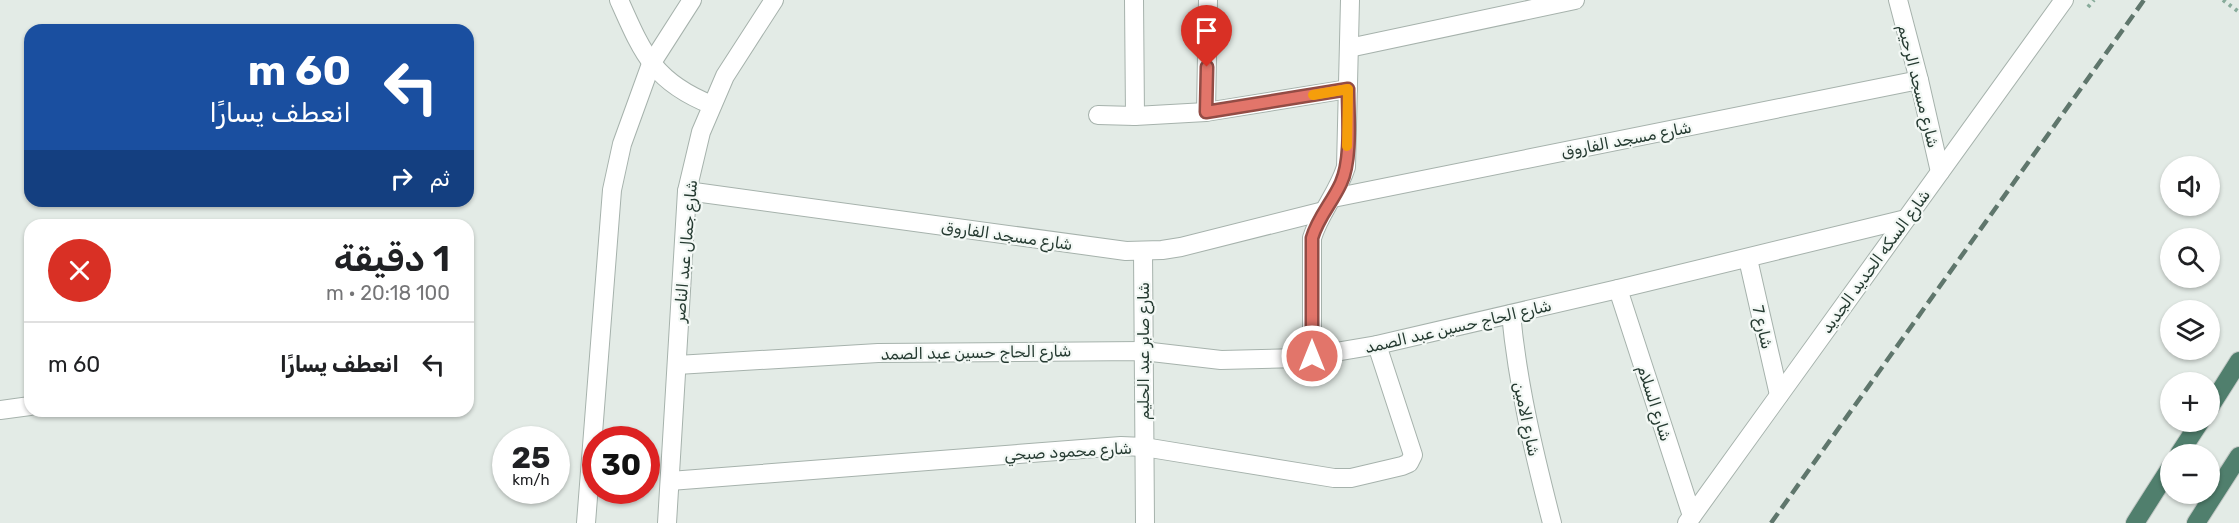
<!DOCTYPE html>
<html lang="ar">
<head>
<meta charset="utf-8">
<style>
	:root { --surface:#fff; --page:#f2f2f2; --text:#202124; --muted:#757577; --line:#e0e0e0 }
	body { margin:0; font-family:Rubik,Vazirmatn,sans-serif; background:var(--page); color:var(--text); direction:rtl; height:100vh; display:flex; flex-direction:column; font-size:22px; white-space:nowrap }
	* { box-sizing:border-box; margin:0 }
	p { font-size:20px; color:var(--muted) }
	.icon { flex:none; width:33px; height:33px; fill:none; stroke:currentColor; stroke-width:2; stroke-linecap:round; stroke-linejoin:round }
	.map { position:relative; flex:1; overflow:hidden; direction:ltr }
	.sheet { position:absolute; left:24px; top:219px; width:450px; height:198px; display:flex; flex-direction:column; background:var(--surface); border-radius:18px; box-shadow:0 2px 4px #0004; direction:rtl }
	.sheet>* { flex:none }
	.top-card { position:absolute; left:24px; top:24px; width:450px; height:183px; border-radius:18px; box-shadow:0 2px 4px #0004; direction:rtl; background:#1a4fa0; color:#fff; overflow:hidden }
	.fabs { position:absolute; left:2160px; top:156px; display:grid; gap:12px }
	.fabs a { display:grid; place-items:center; width:60px; height:60px; border-radius:50%; background:var(--surface); box-shadow:0 2px 4px #0004; font-size:30px }
	.speed { position:absolute; left:492px; top:426px; display:flex; gap:12px; font-size:30px; font-weight:700; text-align:center }
	.speed>* { display:grid; place-content:center; width:78px; height:78px; border-radius:50%; background:var(--surface); box-shadow:0 2px 4px #0004; line-height:1 }
	.speed small { font-size:15px; font-weight:400 }
	.speed .limit { border:9px solid #d22; background:#fff; color:#111 }
	.pin { position:absolute; display:grid; place-items:center; width:51px; height:51px; color:#fff; margin:-62px -26px; border-radius:50% 50% 50% 0; rotate:-45deg; box-shadow:0 0 6px #0007 }
	.pin .icon { rotate:45deg }
	.me { position:absolute; width:66px; margin:-33px; rotate:0deg; stroke-linejoin:round; filter:drop-shadow(0 0 4px #0008) }
	.turn { display:flex; align-items:center; gap:21px; height:126px; padding:0 24px; font-size:27px }
	.turn .icon { width:78px; height:78px; stroke-width:2.5 }
	.turn b { display:block; font-size:42px; line-height:51px }
	.then { display:flex; align-items:center; height:57px; padding:0 24px; background:#0003; gap:12px; font-size:22px }
	.round { display:grid; place-items:center; flex:none; width:63px; height:63px; border-radius:32px; background:var(--page) }
	.head { display:flex; align-items:center; justify-content:space-between; height:102px; padding:0 24px }
	h1 { font-size:36px; font-weight:600; line-height:45px }
	ul { padding:0; list-style:none }
	li { display:flex; align-items:center; gap:18px; height:84px; padding:0 24px; border-top:2px solid var(--line) }
	li div { flex:1 }
	li b { display:block; font-size:22px }
	li em { font-style:normal }
	.map>svg:first-child { display:block }
	.lines { fill:none; stroke-linecap:round; stroke-linejoin:round }
	.minor-casing { stroke:#a6b2ac; stroke-width:20 }
	.tertiary-casing { stroke:#a6b2ac; stroke-width:20 }
	.trunk-casing { stroke:#c2c8c5; stroke-width:20 }
	.path { stroke:#87ab9a; stroke-width:4; stroke-dasharray:3 4.5; stroke-linecap:butt }
	.minor { stroke:#fff; stroke-width:18 }
	.tertiary { stroke:#fff; stroke-width:18 }
	.trunk { stroke:#507f6d; stroke-width:18 }
	.rail { stroke:#5f766c; stroke-width:4.5; stroke-dasharray:12 6; stroke-linecap:butt }
	.route-casing { stroke:#934c45; stroke-width:15 }
	.route { stroke:#e2756a; stroke-width:10 }
	.slow { stroke:#f59e0b; stroke-width:10 }
	.labels { text-anchor:middle; stroke-width:4.5; stroke-linejoin:round; paint-order:stroke }
	.street-label { font-size:16px; fill:#253a31; stroke:#f3f8f5 }
</style>
</head>
<body>
<div class="map">
<svg width="2239" height="523" viewBox="0 0 2239 523">
	<rect width="100%" height="100%" fill="#e3ebe6"/>
	<g class="lines">
		<defs>
			<g id="minor">
				<path d="M 619,0 C 643,54 654,82 712,105"/>
				<polyline points="1134,0 1135,116"/>
				<polyline points="1898,0 1919,80 1940,172"/>
				<polyline points="1349,48 1575,0"/>
				<polyline points="1206,112 1208,0"/>
				<polyline points="1098,115 1135,116 1206,112 1348,89"/>
				<polyline points="687,191 1126,251 1162,250 1181,247 1324,211"/>
				<polyline points="1333,198 1919,80"/>
				<polyline points="1143,251 1145,523"/>
				<polyline points="1748,259 1779,395"/>
				<polyline points="1618,289 1692,516"/>
				<path d="M 1511,314 C 1518,387 1534,453 1552,523"/>
				<path d="M 1312,356 L 1312,238 C 1320,212 1338,193 1346,167 L 1350,0"/>
				<polyline points="677,365 878,353 1143,351 1221,360 1300,358 1377,345 1618,289 1906,219"/>
				<polyline points="0,410 30,406"/>
				<polyline points="670,481 1121,446 1144,447 1334,478 1351,478 1402,466 1409,463 1413,455 1377,345"/>
				<polyline points="1687,523 2064,0"/>
			</g>
			<g id="tertiary">
				<polyline points="586,523 612,190 622,144 651,64 692,0"/>
				<polyline points="667,523 687,191 701,132 725,76 774,0"/>
			</g>
			<g id="trunk">
				<polyline points="2210,407 2239,361"/>
				<polyline points="2179,454 2200,422"/>
				<polyline points="2135,523 2170,468"/>
				<polyline points="2196,523 2239,456"/>
			</g>
		</defs>
		<use href="#minor" class="minor-casing"/>
		<use href="#tertiary" class="tertiary-casing"/>
		<use href="#trunk" class="trunk-casing"/>
		<g class="path">
			<polyline points="2223,0 2239,12"/>
			<polyline points="2088,7 2094,0"/>
		</g>
		<use href="#minor" class="minor"/>
		<use href="#tertiary" class="tertiary"/>
		<use href="#trunk" class="trunk"/>
		<polyline class="rail" points="1771,523 2144,0"/>
	</g>
	<g class="lines">
		<defs>
			<path id="route" d="M 1207,67 L 1206,112 L 1348,89 C 1348,116 1352,159 1341,183 C 1332,203 1318,217 1312,238 L 1312,356"/>
		</defs>
		<use href="#route" class="route-casing"/>
		<use href="#route" class="route"/>
		<polyline class="slow" points="1313,95 1348,89 1347,146"/>
	</g>
	<g class="labels">
		<g class="street-label">
			<text transform="translate(1919 86) rotate(76)" y="6">شارع مسجد الرحيم</text>
			<text transform="translate(1626 139) rotate(-11)" y="6">شارع مسجد الفاروق</text>
			<text transform="translate(1007 235) rotate(8)" y="6">شارع مسجد الفاروق</text>
			<text transform="translate(685 251) rotate(-85)" y="6">شارع جمال عبد الناصر</text>
			<text transform="translate(1875 261) rotate(-54)" y="6">شارع السكه الحديد الجديد</text>
			<text transform="translate(1458 326) rotate(-13)" y="6">شارع الحاج حسين عبد الصمد</text>
			<text transform="translate(1763 327) rotate(77)" y="6">شارع 7</text>
			<text transform="translate(1143 351) rotate(-90)" y="6">شارع صابر عبد الحليم</text>
			<text transform="translate(976 352) rotate(-1)" y="6">شارع الحاج حسين عبد الصمد</text>
			<text transform="translate(1655 403) rotate(72)" y="6">شارع السلام</text>
			<text transform="translate(1527 419) rotate(78)" y="6">شارع الامين</text>
			<text transform="translate(1068 451) rotate(-3)" y="6">شارع محمود صبحي</text>
		</g>
	</g>
</svg>
<div class="fabs">
<a><svg class="icon" aria-label="sound" viewBox="0 0 24 24"><path d="M4 9h4l5-4v14l-5-4H4zM17 9q2 3 0 6"/></svg></a>
<a><svg class="icon" aria-label="search" viewBox="0 0 24 24"><circle cx="10" cy="10" r="6"/><path d="M15 15l6 6"/></svg></a>
<a><svg class="icon" aria-label="layers" viewBox="0 0 24 24"><path d="M12 4l9 5-9 5-9-5zM3 14l9 5 9-5"/></svg></a>
<a>+</a>
<a>−</a>
</div>
<div class="speed"><div>25<small>km/h</small></div><div class="limit">30</div></div>
<div class="pin" style="left:1207px;top:67px;background:#d93025"><svg class="icon" aria-label="arrive" viewBox="0 0 24 24"><path d="M6 21V4h12l-3 4 3 4H6"/></svg></div>
<svg class="me" style="left:1312px;top:356px" viewBox="-20 -20 40 40"><circle r="17" fill="#e2756a" stroke="#fff" stroke-width="3"/><path d="M0-11L8 9 0 5-8 9z" fill="#fff"/></svg>
<div class="top-card">
<div class="turn"><svg class="icon" aria-label="left" viewBox="0 0 24 24"><path d="M17 20v-9H6M10 6l-5 5 5 5"/></svg><div><b>60 m</b>انعطف يسارًا</div></div>
<div class="then">ثم<svg class="icon" aria-label="right" viewBox="0 0 24 24"><path d="M7 20v-9h11M14 6l5 5-5 5"/></svg></div>
</div>
<section class="sheet">
<div class="head"><div><h1>1 دقيقة</h1><p>100 m · 20:18</p></div><a class="round" style="background:#d93025;color:#fff"><svg class="icon" aria-label="close" viewBox="0 0 24 24"><path d="M6 6l12 12M18 6L6 18"/></svg></a></div>
<ul>
<li><svg class="icon" aria-label="left" viewBox="0 0 24 24"><path d="M17 20v-9H6M10 6l-5 5 5 5"/></svg><div><b>انعطف يسارًا</b></div><em>60 m</em></li>
</ul>
</section>
</div>
</body>
</html>
